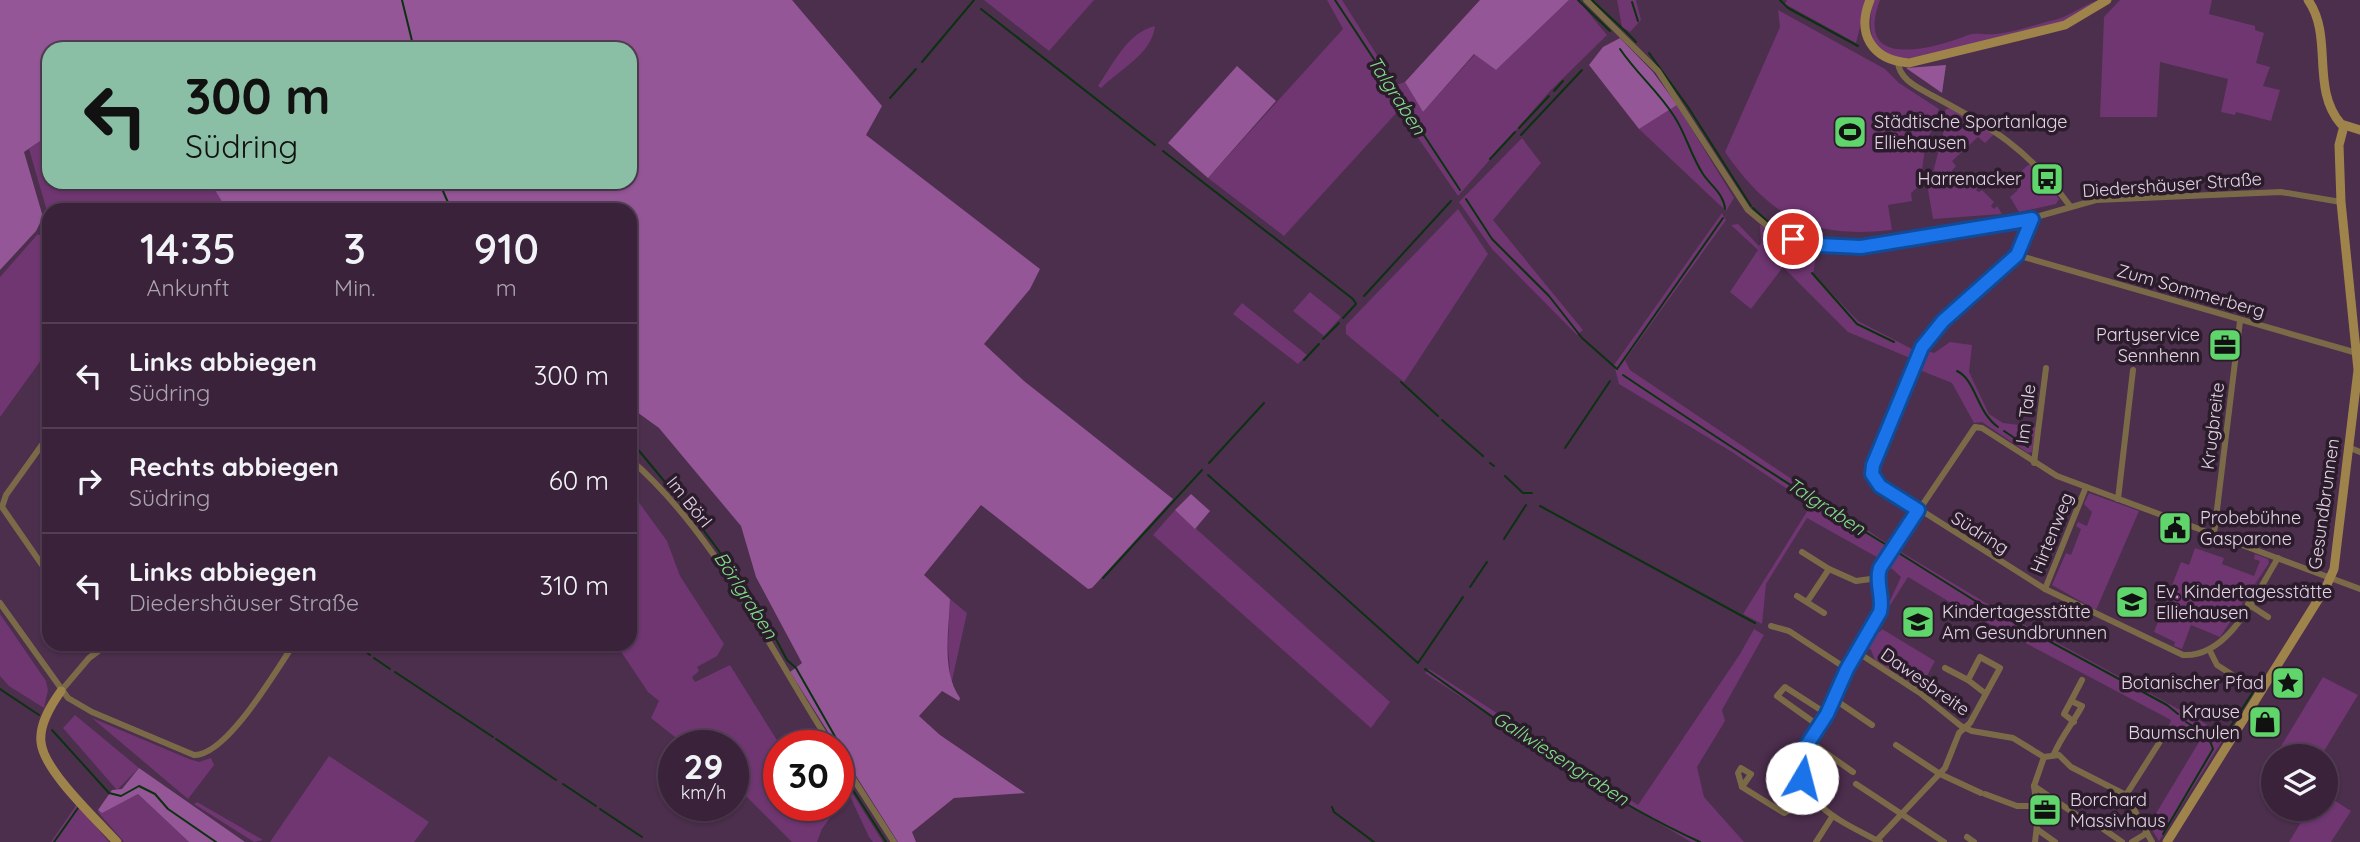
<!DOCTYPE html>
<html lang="de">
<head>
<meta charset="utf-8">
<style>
	:root { --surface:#39223a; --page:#442f45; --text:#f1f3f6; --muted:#aba4af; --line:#533f54 }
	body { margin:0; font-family:Quicksand,sans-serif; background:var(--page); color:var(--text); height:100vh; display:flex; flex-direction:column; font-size:26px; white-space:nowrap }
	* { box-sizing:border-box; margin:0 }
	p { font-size:23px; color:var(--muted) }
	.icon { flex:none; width:38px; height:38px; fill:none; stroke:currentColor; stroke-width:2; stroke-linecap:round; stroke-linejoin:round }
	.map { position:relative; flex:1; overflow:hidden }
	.side { position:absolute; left:42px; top:203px; width:595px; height:448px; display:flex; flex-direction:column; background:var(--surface); border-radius:21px; box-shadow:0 2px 5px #0004,0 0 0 2px var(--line) }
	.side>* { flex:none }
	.hud { position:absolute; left:42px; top:42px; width:595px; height:147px; border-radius:21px; box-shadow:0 2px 5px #0004,0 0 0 2px var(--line); background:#8abfa5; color:#111; overflow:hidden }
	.tools { position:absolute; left:2261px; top:744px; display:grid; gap:14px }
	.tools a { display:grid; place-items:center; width:77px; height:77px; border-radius:50%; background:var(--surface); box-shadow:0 2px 5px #0004,0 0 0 2px var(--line); font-size:35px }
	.speed { position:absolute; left:658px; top:730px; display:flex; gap:14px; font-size:35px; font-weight:700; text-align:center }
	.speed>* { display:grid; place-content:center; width:91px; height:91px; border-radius:50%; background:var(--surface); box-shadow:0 2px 5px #0004,0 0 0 2px var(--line); line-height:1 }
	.speed small { font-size:18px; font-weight:400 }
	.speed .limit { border:10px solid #d22; background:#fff; color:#111 }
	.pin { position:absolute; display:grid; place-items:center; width:60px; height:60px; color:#fff; margin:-30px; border:4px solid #fff; border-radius:50%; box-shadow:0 2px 7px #0007 }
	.me { position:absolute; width:77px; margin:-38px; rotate:8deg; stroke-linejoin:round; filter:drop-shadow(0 0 5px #0008) }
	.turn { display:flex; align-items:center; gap:24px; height:147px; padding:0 28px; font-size:32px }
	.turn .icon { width:91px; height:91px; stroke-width:2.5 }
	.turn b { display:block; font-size:49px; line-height:60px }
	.eta { display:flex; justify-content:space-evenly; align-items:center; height:119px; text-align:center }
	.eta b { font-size:42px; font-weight:600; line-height:49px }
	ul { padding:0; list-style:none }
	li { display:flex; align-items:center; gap:21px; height:105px; padding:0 28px; border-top:2px solid var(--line) }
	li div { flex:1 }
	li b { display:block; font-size:26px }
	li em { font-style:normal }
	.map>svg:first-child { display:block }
	.green { fill:#6f3671 }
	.forest { fill:#945697 }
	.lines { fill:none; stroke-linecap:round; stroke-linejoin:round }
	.stream { stroke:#0b3210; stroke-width:2 }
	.street { stroke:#7b6a48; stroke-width:6 }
	.secondary { stroke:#9e844b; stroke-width:9 }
	.route-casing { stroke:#114b97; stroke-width:18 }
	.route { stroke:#1a73e8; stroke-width:12 }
	.labels { text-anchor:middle; stroke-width:7; stroke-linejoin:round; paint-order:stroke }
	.poi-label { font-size:18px; fill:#e6d3e6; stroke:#2a1c2a; text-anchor:start }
	.street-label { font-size:18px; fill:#e6d3e6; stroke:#2a1c2a }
	.water-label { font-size:19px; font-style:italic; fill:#81df87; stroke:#2a1c2a }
</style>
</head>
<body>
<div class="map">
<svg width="2360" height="842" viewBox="0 0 2360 842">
	<rect width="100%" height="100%" fill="#4c2e4d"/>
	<g class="green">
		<polygon points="984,0 1094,0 1049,51"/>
		<polygon points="1327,0 1342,0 1396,85 1405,82 1423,112 1475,54 1496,70 1569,0 1578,0 1607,35 1550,91 1458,196 1399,110 1284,236 1208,178 1343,29"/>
		<polygon points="1617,0 1636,0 1641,20 1630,32 1622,27"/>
		<polygon points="1787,0 1867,0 1856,43 1785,4"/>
		<path d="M 1873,0 L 1880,0 C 1853,71 1933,49 1968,35 C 1975,32 1986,35 1995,34 C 2015,32 2037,24 2058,19 C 2072,15 2088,1 2102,0 L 2062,23 L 1914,59 C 1872,57 1866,38 1873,0 Z"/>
		<polygon points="2120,0 2212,0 2209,14 2255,26 2255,30 2264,33 2256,63 2270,67 2263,86 2280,90 2271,121 2236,112 2235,115 2221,112 2228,79 2160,62 2157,117 2100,117 2104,17"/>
		<path d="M 1778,10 L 1885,69 L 1899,83 L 1939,109 L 1925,148 L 1920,185 L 1911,193 L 1912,201 L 1888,205 L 1892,230 C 1812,239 1771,218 1725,152 L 1780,27 Z"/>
		<path d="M 1155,26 C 1152,54 1119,70 1101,88 L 1098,86 C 1113,64 1128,32 1155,26 Z"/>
		<polygon points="1677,105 1734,198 1726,211 1639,129"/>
		<polygon points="1951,108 1994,134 1985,143 1978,137 1952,161 1956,166 1951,172 1958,183 1970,177 1979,186 1976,190 1979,192 1982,190 1994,202 1991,206 1994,209 1997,206 2002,214 1933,219 1927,184 1930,184 1947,118 1944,114 1946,109"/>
		<polygon points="49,135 49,182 210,182 227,210 49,210 49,218 29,149"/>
		<polygon points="1522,138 1541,163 1493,220 1583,330 1577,335 1492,249 1459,202"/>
		<polygon points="2028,165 2034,165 2059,199 2056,204 2019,212 2010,197 2018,190 2015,186 2020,182 2015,177"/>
		<polygon points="1458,209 1488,254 1404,382 1346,334 1346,325"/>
		<polygon points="1722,213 1726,220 1625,360 1630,370 1891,546 1882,560 1807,518 1766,584 1762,624 1743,614 1811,505 1732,452 1619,384 1614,365"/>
		<polygon points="1738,224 1759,246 1761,243 1760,225 1794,241 1818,247 1813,274 1858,321 1914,350 1910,358 1848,332 1783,267 1751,309 1730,292 1758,250 1731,225"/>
		<polygon points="37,235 42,235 49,245 49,349 0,417 0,277"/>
		<polygon points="1310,292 1341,317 1324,336 1293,311"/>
		<polygon points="1242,303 1307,355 1298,364 1233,314"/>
		<polygon points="1950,342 1972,345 1969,372 1989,414 2003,423 2036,427 2032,452 2028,453 1982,422 1974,423 1952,383 1917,369 1927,351 1934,353"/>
		<polygon points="632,493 667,541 680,576 724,644 717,656 697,667 699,671 692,677 695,682 730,665 780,745 779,805 812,805 822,822 848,791 839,772 883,842 873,842 869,837 848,792 822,829 817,842 792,842 733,783 733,746 685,745 651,718 659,701 648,692 616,644 630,644"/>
		<polygon points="2089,493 2139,511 2096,610 2052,585 2066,553 2071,555 2081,529 2076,526 2078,522 2087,526 2092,512 2084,504"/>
		<polygon points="1175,510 1390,702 1371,728 1153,535"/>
		<polygon points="2195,548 2224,558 2222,564 2254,576 2260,561 2254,559 2255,554 2268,559 2269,563 2220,637 2191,625 2182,649 2174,646 2175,642 2154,632 2181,562 2189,565"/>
		<polygon points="1896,549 2001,612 2226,735 2159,841 2149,825 2199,742 2169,726 2171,720 1963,610 1908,577 1882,618 1901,577 1891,568 1888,571 1884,568"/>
		<polygon points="950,599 967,613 951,685 948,646"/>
		<polygon points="0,614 46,681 48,690 44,708 9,686 0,676"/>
		<polygon points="1754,629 1764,635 1722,710 1725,721 1697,767 1704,797 1744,842 1691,842 1591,783 1425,673 1429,669 1638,805 1740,654"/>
		<polygon points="1882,629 1935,661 1920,689 1875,660 1871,650 1865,646 1875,630 1880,632"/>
		<polygon points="2323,677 2358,695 2321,756 2275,756"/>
		<polygon points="75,715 139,768 117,790 63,728"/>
		<polygon points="92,718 189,759 199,762 211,758 214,765 188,799"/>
		<polygon points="329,756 429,822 414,842 270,842"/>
		<polygon points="138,794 189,842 124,842 97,811 102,812"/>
		<polygon points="2326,795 2351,811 2331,842 2289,842 2309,809 2326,808"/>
		<polygon points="197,802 263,840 254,842 194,804"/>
		<polygon points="77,804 109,842 51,842"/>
	</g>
	<g class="forest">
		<path d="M 0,0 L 792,0 L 882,106 L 866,135 L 1040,269 L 1030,289 L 984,344 L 1024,381 L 1173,499 L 1092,588 L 1088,589 L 981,505 L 924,575 L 950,599 C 949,630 941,671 960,698 L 959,701 L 942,691 L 919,716 L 940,735 L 1025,793 L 954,798 L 912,832 L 916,842 L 898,842 L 790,672 L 802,663 L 756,577 L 741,526 L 659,428 L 630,407 L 630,210 L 481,210 L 475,205 L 467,203 L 461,210 L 227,210 L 210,182 L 630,182 L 630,49 L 49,49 L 49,135 L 24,152 L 43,217 L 36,231 L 0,270 Z"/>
		<polygon points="1480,0 1569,0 1496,70 1474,54 1423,112 1405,82"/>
		<polygon points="1620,38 1653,72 1677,105 1639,129 1589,65 1603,47"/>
		<polygon points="1946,65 1942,93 1906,68"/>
		<polygon points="1237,66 1276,101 1208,178 1168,143"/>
		<polygon points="1191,494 1210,511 1195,529 1175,510"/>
		<polygon points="139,768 245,842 189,842 138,794 102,813 98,810 112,790 122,789"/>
	</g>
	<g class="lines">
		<g class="stream">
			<polyline points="402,0 414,49"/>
			<polyline points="1335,0 1460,190"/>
			<polyline points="1578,0 1610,31"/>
			<path d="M 1592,0 C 1607,15 1624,29 1636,42"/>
			<polyline points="1780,0 1788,8 1858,46"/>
			<polyline points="1632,2 1638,21"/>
			<polyline points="981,9 1155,145"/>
			<path d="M 1620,49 C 1637,74 1658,91 1674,116 C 1686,134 1691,156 1703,174 C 1711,186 1724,194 1725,209"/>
			<polyline points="1649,53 1688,107 1751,206"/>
			<polyline points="922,62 974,0"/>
			<polyline points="1554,91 1563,81"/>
			<polyline points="890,98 916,69"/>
			<polyline points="1519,128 1549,96"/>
			<polyline points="1521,135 1582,70"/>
			<polyline points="1163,151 1353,299 1356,304 1343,318"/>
			<polyline points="1490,159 1515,132"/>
			<polyline points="439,182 450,207"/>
			<polyline points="1466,199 1492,239 1549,296 1582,338 1617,369 1723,218"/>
			<polyline points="1753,208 1769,223 1806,239"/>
			<polyline points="49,223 49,224"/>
			<polyline points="1984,224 2014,219"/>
			<polyline points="1911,236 1974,226"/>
			<polyline points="1812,240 1827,242"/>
			<polyline points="1824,248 1856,250"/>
			<polyline points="1862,250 1999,229"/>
			<polyline points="1812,273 1857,324 1894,342"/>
			<polyline points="1364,296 1451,201"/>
			<polyline points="1323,339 1339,323"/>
			<polyline points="1304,360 1319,344"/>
			<path d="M 1957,371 C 1976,380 1976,411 1998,427"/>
			<path d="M 1623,375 C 1711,434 1799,492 1890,547"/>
			<polyline points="1401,382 1438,416"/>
			<polyline points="1442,420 1483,456"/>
			<polyline points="2004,431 2028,447"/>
			<path d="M 630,440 C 688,509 746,579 787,660 L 796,668 L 849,761"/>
			<polyline points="1565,448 1610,381"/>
			<polyline points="1209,463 1264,403"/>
			<polyline points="1490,463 1494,466"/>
			<polyline points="1208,475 1418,663 1463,597"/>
			<polyline points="1505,476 1523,493 1532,493"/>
			<polyline points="1540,506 1755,623"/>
			<polyline points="1504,539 1526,505"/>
			<polyline points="1894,550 1977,602 2167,705 2178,714"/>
			<polyline points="1103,578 1202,470"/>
			<polyline points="1470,587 1487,562"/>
			<polyline points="357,644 370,655"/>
			<polyline points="374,658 390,669"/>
			<path d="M 1425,669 C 1512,731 1603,798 1700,842"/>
			<polyline points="395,672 493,737"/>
			<polyline points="0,689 39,715"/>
			<polyline points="52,730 109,793 121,796 139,786 155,794 168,809 216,842"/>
			<polyline points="2227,732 2255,689"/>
			<polyline points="496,739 556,780"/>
			<polyline points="844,776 886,842"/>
			<polyline points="563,784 596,806"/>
			<polyline points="1332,807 1334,812 1374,842"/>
			<polyline points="600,809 642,837"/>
			<polyline points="2163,834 2213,749 2208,735 2186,722"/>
			<polyline points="54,842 78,808"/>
		</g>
		<g class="street">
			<polyline points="1586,0 1658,71 1748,210 1766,225 1793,239 1819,245 1861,247 2015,223 2096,200 2281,192 2341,202"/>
			<path d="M 1898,62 C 1899,79 1917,87 1931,95 C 1992,127 2028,149 2070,206"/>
			<path d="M 2032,219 L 2017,255 L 1943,321 L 1922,347 L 1873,465 L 1875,481 L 2045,589 L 2183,655 C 2230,658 2256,593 2278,558"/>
			<polyline points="2017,255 2357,353"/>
			<polyline points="49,435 6,495 2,507 49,575"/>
			<polyline points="2348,447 2360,452"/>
			<path d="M 630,459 C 718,536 769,649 832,746"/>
			<polyline points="2034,463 2046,368"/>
			<polyline points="2118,499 2133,370"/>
			<polyline points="2214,534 2240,321"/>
			<polyline points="1802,552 1829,569 1807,602"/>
			<polyline points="1829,569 1856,581 1878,578"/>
			<polyline points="2045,589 2086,487"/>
			<polyline points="1797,596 1824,613"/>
			<path d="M 0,603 L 68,698 L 92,712 L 194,755 C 227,756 276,670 294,644"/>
			<polyline points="2248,604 2268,617"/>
			<polyline points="1771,626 1789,631 1847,669"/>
			<polyline points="2210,651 2217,665 2231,674"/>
			<polyline points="1857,652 1920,693 1961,726 1972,731 2013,738 2044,757 2059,755 2071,767 2126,795 2152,842"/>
			<polyline points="1945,668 1968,680"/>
			<polyline points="61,691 89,658 108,644"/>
			<polyline points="1834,699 1872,725"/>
			<polyline points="2071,701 2082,680"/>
			<polyline points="1819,726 1777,696 1785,687 1827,714"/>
			<polyline points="1809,741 1853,772"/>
			<polyline points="1896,745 1940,774 1981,793"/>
			<path d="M 2054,754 C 2061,737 2073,723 2082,706 L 2071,701 L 2064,714 L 2074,722"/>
			<polyline points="838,755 894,842"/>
			<polyline points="1856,784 1944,842"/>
			<polyline points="2034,786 2081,818"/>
			<polyline points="1742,787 1751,774 1741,768 1738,773 1742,787 1784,813 1813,797"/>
			<polyline points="1985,794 2017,806 2035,806"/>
			<polyline points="2126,795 2168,729"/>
			<polyline points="2086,817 2122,842"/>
			<polyline points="2038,830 2055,842"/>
			<polyline points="1967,837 1974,842"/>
			<polyline points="1877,840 1945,768 1959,733 1970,723 2000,668 1980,657 1968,680 1986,694"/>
			<polyline points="1816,842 1832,817"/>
			<path d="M 1880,842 C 1845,823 1801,807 1800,761 L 1880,612 L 1880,568 L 1975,427 L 1982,428 L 2057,476 L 2360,589"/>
			<polyline points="2035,842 2038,817 2034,786 2044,757"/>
			<polyline points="2132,842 2147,833"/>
		</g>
		<g class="secondary">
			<path d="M 1870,0 C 1856,34 1872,60 1909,63 L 2065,25 L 2107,0"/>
			<path d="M 2308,0 C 2334,37 2310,88 2341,124 L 2360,130"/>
			<path d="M 61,691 C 51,705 39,724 41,742 C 43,770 97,820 117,842"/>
			<polyline points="2167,842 2326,587 2334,569 2358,370 2341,202 2339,145 2344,126"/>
		</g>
	</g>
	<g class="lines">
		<defs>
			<path id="route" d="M 1793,239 L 1819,245 L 1861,247 L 2032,219 L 2017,255 L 1943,321 L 1922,347 L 1873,465 L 1872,474 L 1880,486 L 1918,510 L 1880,568 C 1875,583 1884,597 1880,612 L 1847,669 L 1827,714 L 1803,751 L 1800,761 L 1802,778"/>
		</defs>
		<use href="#route" class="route-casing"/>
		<use href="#route" class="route"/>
	</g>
	<defs>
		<symbol id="stadium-square" viewBox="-11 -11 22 22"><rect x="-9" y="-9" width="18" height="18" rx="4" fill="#5fd56b" stroke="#2a1c2a"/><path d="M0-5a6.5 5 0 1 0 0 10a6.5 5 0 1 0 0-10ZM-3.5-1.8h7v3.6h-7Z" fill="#111"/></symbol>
		<symbol id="bus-square" viewBox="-11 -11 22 22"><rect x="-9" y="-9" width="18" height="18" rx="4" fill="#5fd56b" stroke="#2a1c2a"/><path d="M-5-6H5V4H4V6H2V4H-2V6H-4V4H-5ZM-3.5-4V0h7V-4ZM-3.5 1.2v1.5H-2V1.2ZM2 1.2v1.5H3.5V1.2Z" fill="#111"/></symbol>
		<symbol id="office-square" viewBox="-11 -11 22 22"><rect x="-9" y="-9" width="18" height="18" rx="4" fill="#5fd56b" stroke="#2a1c2a"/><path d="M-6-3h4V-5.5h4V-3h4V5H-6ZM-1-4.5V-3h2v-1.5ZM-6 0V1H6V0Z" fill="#111"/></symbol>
		<symbol id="civic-square" viewBox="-11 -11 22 22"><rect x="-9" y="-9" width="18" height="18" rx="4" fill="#5fd56b" stroke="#2a1c2a"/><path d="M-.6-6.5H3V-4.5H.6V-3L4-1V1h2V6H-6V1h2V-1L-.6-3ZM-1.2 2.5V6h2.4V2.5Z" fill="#111"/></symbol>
		<symbol id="school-square" viewBox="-11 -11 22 22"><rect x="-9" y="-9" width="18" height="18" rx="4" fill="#5fd56b" stroke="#2a1c2a"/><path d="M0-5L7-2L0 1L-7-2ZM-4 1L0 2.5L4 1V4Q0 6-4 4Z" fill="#111"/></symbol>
		<symbol id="sight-square" viewBox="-11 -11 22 22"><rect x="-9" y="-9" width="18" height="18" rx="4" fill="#5fd56b" stroke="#2a1c2a"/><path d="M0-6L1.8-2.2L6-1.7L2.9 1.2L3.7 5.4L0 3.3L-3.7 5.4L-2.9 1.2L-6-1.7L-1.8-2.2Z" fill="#111"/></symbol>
		<symbol id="shop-square" viewBox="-11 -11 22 22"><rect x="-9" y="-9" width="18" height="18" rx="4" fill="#5fd56b" stroke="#2a1c2a"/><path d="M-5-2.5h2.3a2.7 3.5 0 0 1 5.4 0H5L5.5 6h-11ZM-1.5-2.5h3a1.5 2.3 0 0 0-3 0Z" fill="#111"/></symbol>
	</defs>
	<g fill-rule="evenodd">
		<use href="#stadium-square" x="1831" y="113" width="38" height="38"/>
		<use href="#bus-square" x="2028" y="160" width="38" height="38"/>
		<use href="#office-square" x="2206" y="326" width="38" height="38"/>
		<use href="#civic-square" x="2156" y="509" width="38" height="38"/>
		<use href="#school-square" x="2113" y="583" width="38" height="38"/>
		<use href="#school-square" x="1899" y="603" width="38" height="38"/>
		<use href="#sight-square" x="2269" y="664" width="38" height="38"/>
		<use href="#shop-square" x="2246" y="703" width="38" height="38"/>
		<use href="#office-square" x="2026" y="791" width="38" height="38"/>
	</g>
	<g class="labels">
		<g class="poi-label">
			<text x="1874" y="128">Städtische Sportanlage<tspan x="1874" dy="21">Elliehausen</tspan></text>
			<text x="2022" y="185" text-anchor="end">Harrenacker</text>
			<text x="2200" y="341" text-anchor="end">Partyservice<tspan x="2200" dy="21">Sennhenn</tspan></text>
			<text x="2200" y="524">Probebühne<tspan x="2200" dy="21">Gasparone</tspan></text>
			<text x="2156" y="598">Ev. Kindertagesstätte<tspan x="2156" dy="21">Elliehausen</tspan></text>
			<text x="1942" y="618">Kindertagesstätte<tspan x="1942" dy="21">Am Gesundbrunnen</tspan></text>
			<text x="2264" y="689" text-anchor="end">Botanischer Pfad</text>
			<text x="2240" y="718" text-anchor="end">Krause<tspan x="2240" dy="21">Baumschulen</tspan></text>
			<text x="2070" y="806">Borchard<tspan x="2070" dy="21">Massivhaus</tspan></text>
		</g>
		<g class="street-label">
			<text transform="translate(2172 185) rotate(-4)" y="6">Diedershäuser Straße</text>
			<text transform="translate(2191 291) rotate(16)" y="6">Zum Sommerberg</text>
			<text transform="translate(2026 414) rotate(-83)" y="6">Im Tale</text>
			<text transform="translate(2213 426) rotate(-83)" y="6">Krugbreite</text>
			<text transform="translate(689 502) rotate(51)" y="6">Im Börl</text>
			<text transform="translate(2324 504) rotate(-82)" y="6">Gesundbrunnen</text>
			<text transform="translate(1980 533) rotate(32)" y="6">Südring</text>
			<text transform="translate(2052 533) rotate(-68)" y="6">Hirtenweg</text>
			<text transform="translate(1925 682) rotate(35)" y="6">Dawesbreite</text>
		</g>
		<g class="water-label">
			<text transform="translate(1397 95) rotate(57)" y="7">Talgraben</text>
			<text transform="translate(1826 506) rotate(33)" y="7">Talgraben</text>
			<text transform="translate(746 595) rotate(57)" y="7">Börlgraben</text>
			<text transform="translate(1561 758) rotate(33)" y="7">Gallwiesengraben</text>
		</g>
	</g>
</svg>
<div class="tools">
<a><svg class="icon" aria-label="layers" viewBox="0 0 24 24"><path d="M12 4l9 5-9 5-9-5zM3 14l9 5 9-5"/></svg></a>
</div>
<div class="speed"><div>29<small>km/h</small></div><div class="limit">30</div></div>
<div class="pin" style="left:1793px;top:239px;background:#d93025"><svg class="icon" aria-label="arrive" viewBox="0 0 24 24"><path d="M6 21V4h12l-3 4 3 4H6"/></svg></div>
<svg class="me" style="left:1802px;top:778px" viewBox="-20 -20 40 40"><circle r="19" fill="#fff"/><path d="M0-13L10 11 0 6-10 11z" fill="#1a73e8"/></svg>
<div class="hud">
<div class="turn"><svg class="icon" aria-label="left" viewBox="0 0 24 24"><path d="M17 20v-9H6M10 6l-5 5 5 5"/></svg><div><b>300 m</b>Südring</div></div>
</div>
<section class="side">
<div class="eta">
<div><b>14:35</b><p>Ankunft</p></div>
<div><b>3</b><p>Min.</p></div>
<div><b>910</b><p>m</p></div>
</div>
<ul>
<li><svg class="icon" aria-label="left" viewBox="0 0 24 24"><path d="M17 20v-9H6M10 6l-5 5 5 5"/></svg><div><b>Links abbiegen</b><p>Südring</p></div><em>300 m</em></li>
<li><svg class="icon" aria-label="right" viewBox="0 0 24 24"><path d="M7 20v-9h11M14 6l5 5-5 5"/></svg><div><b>Rechts abbiegen</b><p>Südring</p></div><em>60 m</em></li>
<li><svg class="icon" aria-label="left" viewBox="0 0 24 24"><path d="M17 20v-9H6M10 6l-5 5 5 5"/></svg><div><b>Links abbiegen</b><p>Diedershäuser Straße</p></div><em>310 m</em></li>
</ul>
</section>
</div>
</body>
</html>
